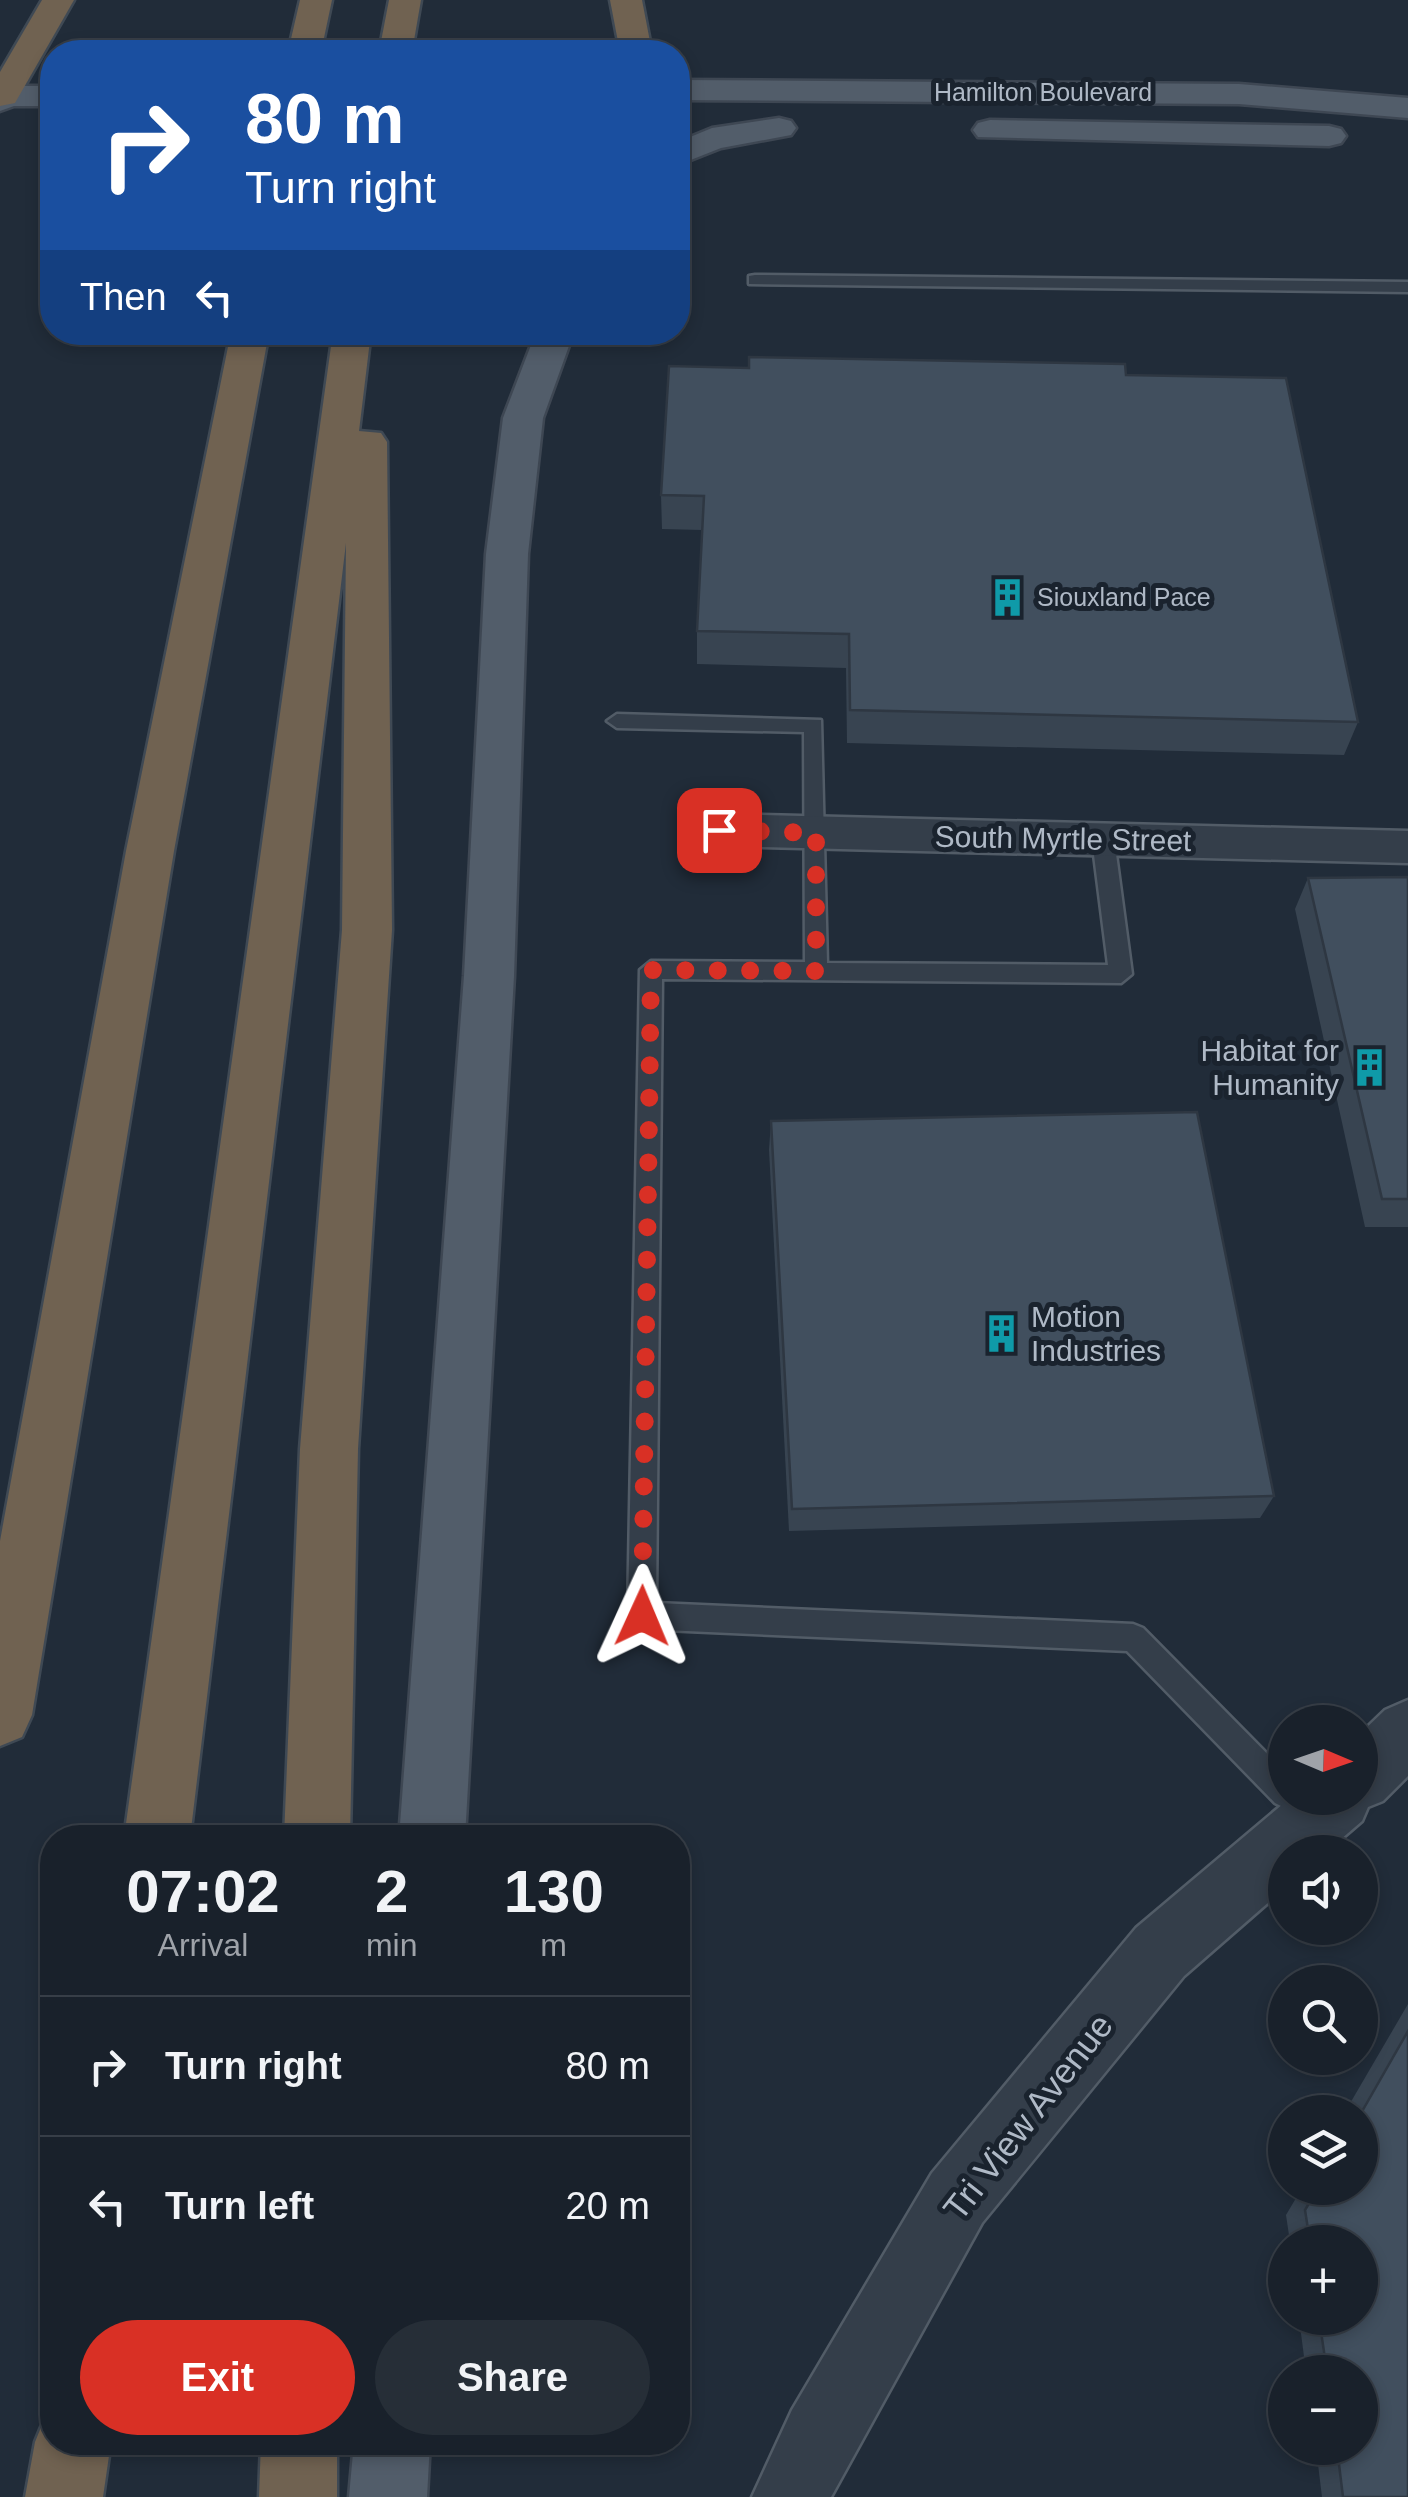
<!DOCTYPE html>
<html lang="en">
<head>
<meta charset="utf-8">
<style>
	:root { --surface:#19212b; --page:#262e37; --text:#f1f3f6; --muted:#9fa3a9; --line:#373e47; --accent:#d93025 }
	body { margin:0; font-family:Arial,sans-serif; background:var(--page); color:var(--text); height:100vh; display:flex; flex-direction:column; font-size:38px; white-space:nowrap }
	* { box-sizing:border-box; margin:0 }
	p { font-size:32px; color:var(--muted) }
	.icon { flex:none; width:55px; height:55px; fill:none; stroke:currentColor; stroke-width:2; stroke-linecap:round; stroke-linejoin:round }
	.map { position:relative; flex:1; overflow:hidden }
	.sheet { position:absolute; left:40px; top:1825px; width:650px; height:630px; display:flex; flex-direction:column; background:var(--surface); border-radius:40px; box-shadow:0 5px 15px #0003,0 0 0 2px var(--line) }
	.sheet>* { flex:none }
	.banner { position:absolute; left:40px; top:40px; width:650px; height:305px; border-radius:40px; box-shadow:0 5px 15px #0003,0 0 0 2px var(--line); background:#1a4fa0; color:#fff; overflow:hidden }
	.needle { width:65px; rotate:92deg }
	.buttons { position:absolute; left:1268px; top:1705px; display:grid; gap:20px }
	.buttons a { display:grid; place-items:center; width:110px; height:110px; border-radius:50%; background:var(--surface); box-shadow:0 5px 15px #0003,0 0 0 2px var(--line); font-size:50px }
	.pin { position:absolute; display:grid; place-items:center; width:85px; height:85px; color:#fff; margin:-42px; border-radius:20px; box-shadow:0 5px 15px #0006 }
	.me { position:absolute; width:110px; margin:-55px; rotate:1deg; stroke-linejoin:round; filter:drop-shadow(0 0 8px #0008) }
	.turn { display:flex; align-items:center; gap:35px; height:210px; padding:0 40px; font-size:45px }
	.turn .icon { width:130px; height:130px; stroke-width:2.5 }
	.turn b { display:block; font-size:70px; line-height:85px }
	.then { display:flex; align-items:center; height:95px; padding:0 40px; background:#0003; gap:20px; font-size:38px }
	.eta { display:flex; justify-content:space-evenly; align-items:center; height:170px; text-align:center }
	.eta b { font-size:60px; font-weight:700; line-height:70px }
	.action { display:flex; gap:20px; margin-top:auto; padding:20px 40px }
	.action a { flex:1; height:115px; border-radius:60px; background:var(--accent); color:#fff; font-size:40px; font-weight:700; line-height:115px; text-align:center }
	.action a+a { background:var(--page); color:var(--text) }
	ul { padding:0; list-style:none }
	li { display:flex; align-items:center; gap:30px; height:140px; padding:0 40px; border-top:2px solid var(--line) }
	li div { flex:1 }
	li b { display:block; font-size:38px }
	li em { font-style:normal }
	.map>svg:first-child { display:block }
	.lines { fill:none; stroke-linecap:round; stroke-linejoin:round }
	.service-casing { stroke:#525c67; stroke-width:5 }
	.minor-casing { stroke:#525c67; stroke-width:5 }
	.tertiary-casing { stroke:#525c67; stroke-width:5 }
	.primary-casing { stroke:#3e4753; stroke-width:5 }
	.motorway-casing { stroke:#3f4954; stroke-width:5 }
	.service { fill:#343e4a; fill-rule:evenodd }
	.minor { fill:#343e4a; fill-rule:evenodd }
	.tertiary { fill:#343e4a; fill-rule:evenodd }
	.primary { fill:#525d6a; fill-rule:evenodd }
	.motorway { fill:#706251; fill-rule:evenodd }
	.wall { fill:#384451 }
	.building { fill:#414f5e; stroke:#2e3742; stroke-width:2.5 }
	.route { stroke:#d93025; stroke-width:18; stroke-dasharray:0 32.4 }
	.labels { text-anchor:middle; stroke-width:10; stroke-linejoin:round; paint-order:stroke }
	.far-street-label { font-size:25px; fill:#afb9c6; stroke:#1a232e }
	.far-poi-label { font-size:25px; fill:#afb9c6; stroke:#1a232e; text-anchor:start }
	.street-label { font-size:30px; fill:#afb9c6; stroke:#1a232e }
	.poi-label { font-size:30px; fill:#afb9c6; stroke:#1a232e; text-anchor:end }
	.near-street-label { font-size:35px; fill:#afb9c6; stroke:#1a232e }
</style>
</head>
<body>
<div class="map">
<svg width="1408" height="2497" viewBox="0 0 1408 2497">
	<rect width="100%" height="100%" fill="#212c39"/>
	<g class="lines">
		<defs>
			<g id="service">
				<polygon points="755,275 1408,282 1408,292 749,284 749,276"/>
				<polygon points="617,714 821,720 827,963 1108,965 1092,839 1103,831 1114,839 1132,974 1121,983 662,979 656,1603 1133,1624 1143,1628 1285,1772 1285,1798 1298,1798 1295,1803 1285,1808 1275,1803 1127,1651 642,1629 632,1626 628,1616 640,970 651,961 805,962 804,732 617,728 607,721"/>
			</g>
			<polygon id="minor" points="719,814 1408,831 1408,863 719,846 704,841 697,830 704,819"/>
			<polygon id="tertiary" points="1408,1700 1408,1776 1383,1801 1368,1807 1362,1821 1326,1852 1285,1852 1285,1888 1184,1976 982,2223 831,2497 752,2497 792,2410 932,2173 1136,1928 1290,1798 1360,1798 1360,1734 1385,1710"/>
			<g id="primary">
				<polygon points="678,80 1239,84 1408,98 1408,118 1239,104 678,100"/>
				<polygon points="0,86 52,86 52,106 14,106 0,111"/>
				<polygon points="779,118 791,121 796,128 791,135 721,148 678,165 678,142 712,128"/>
				<polygon points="990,120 1329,126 1341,129 1346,136 1341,143 1329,146 978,137 973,130 978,123"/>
				<polygon points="536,332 574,332 543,418 528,554 514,976 465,1838 399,1838 464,976 486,554 503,418"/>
				<polygon points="354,2442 430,2442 427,2497 349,2497"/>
			</g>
			<g id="motorway">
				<polygon points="42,0 74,0 15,103 0,106 0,72"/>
				<polygon points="300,0 332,0 321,52 288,52"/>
				<polygon points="389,0 421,0 412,52 379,52"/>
				<polygon points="610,0 642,0 652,52 620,52"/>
				<polygon points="231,332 269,332 174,851 32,1715 22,1737 0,1746 0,1541 126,851"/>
				<polygon points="333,332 371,332 359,431 381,433 387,442 392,930 358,1449 350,1838 284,1838 300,1449 342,930 346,543 190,1838 124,1838"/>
				<polygon points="52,2412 52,2442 111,2442 103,2497 25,2497 35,2442 46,2415"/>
				<polygon points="261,2442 337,2442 337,2497 259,2497"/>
			</g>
		</defs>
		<use href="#service" class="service-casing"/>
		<use href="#minor" class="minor-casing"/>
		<use href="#tertiary" class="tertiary-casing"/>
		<use href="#primary" class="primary-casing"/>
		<use href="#motorway" class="motorway-casing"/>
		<use href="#service" class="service"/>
		<use href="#minor" class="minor"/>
		<use href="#tertiary" class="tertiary"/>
		<use href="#primary" class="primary"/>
		<use href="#motorway" class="motorway"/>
	</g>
	<g class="wall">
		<polygon points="1126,375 1358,722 1344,755 847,743 846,668 697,664 697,631 702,530 662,529 661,495"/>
		<polygon points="1408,877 1408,1227 1365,1227 1295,909 1308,878"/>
		<polygon points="771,1121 1274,1496 1260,1518 789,1531 769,1150"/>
		<polygon points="1408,2004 1408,2497 1322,2497 1316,2448 1360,2448 1360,2372 1306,2372 1299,2318 1360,2318 1360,2242 1290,2242 1286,2215 1302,2188 1360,2188 1360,2112 1345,2112"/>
	</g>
	<g class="building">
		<polygon points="749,357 1125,364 1126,375 1286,378 1358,722 850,710 849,634 697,631 704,496 661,495 669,366 749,368"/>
		<polygon points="1408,877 1408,1199 1382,1199 1308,878"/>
		<polygon points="1197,1112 1274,1496 792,1509 771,1121"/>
		<polygon points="1408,2031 1408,2497 1343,2497 1337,2448 1360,2448 1360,2372 1327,2372 1319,2318 1360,2318 1360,2242 1310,2242 1305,2210 1318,2188 1360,2188 1360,2115"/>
	</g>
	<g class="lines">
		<polyline class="route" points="642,1616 651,970 816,971 816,833 719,830"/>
	</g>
	<defs>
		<symbol id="building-bare" viewBox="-9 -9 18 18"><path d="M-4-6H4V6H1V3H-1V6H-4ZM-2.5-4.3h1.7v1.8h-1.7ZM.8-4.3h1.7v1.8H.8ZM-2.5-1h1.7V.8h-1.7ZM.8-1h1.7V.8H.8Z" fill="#0f9aa8" stroke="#1a232e" stroke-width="2.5" paint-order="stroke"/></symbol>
	</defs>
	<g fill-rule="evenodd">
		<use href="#building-bare" x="980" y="570" width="55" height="55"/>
		<use href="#building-bare" x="1342" y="1040" width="55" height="55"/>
		<use href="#building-bare" x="974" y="1306" width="55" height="55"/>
	</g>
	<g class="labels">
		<g class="far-street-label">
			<text x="1043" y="101">Hamilton Boulevard</text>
		</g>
		<g class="far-poi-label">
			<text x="1037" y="606">Siouxland Pace</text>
		</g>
		<g class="street-label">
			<text transform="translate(1063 839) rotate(1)" y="10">South Myrtle Street</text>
		</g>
		<g class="poi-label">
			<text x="1339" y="1061">Habitat for<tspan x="1339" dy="34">Humanity</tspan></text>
			<text x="1031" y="1327" text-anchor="start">Motion<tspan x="1031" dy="34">Industries</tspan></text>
		</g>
		<g class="near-street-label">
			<text transform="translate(1028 2117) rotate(-52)" y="12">Tri View Avenue</text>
		</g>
	</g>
</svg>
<div class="buttons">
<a><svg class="needle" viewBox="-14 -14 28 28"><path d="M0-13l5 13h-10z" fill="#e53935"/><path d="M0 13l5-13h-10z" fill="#9fa3a9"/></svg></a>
<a><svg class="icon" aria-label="sound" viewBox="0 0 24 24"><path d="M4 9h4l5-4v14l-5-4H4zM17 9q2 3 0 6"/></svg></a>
<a><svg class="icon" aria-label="search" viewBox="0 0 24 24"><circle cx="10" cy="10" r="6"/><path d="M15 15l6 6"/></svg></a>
<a><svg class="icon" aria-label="layers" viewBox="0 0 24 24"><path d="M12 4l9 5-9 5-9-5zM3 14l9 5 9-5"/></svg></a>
<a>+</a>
<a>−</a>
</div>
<div class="pin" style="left:719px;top:830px;background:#d93025"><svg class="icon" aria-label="arrive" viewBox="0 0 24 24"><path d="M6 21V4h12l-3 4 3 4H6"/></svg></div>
<svg class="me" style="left:642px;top:1616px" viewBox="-20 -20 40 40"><path d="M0-17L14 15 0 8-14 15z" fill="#d93025" stroke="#fff" stroke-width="4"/></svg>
<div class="banner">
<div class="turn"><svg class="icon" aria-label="right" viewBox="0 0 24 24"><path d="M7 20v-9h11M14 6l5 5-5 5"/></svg><div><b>80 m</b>Turn right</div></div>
<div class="then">Then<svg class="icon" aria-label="left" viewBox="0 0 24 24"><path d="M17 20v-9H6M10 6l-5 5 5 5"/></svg></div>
</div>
<section class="sheet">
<div class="eta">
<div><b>07:02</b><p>Arrival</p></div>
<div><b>2</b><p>min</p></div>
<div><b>130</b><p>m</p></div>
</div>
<ul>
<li><svg class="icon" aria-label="right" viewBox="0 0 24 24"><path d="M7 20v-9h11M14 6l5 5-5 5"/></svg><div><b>Turn right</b></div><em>80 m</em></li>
<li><svg class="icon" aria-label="left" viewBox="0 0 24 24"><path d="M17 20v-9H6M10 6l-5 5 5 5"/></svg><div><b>Turn left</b></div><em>20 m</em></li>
</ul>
<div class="action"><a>Exit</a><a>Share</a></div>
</section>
</div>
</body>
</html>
